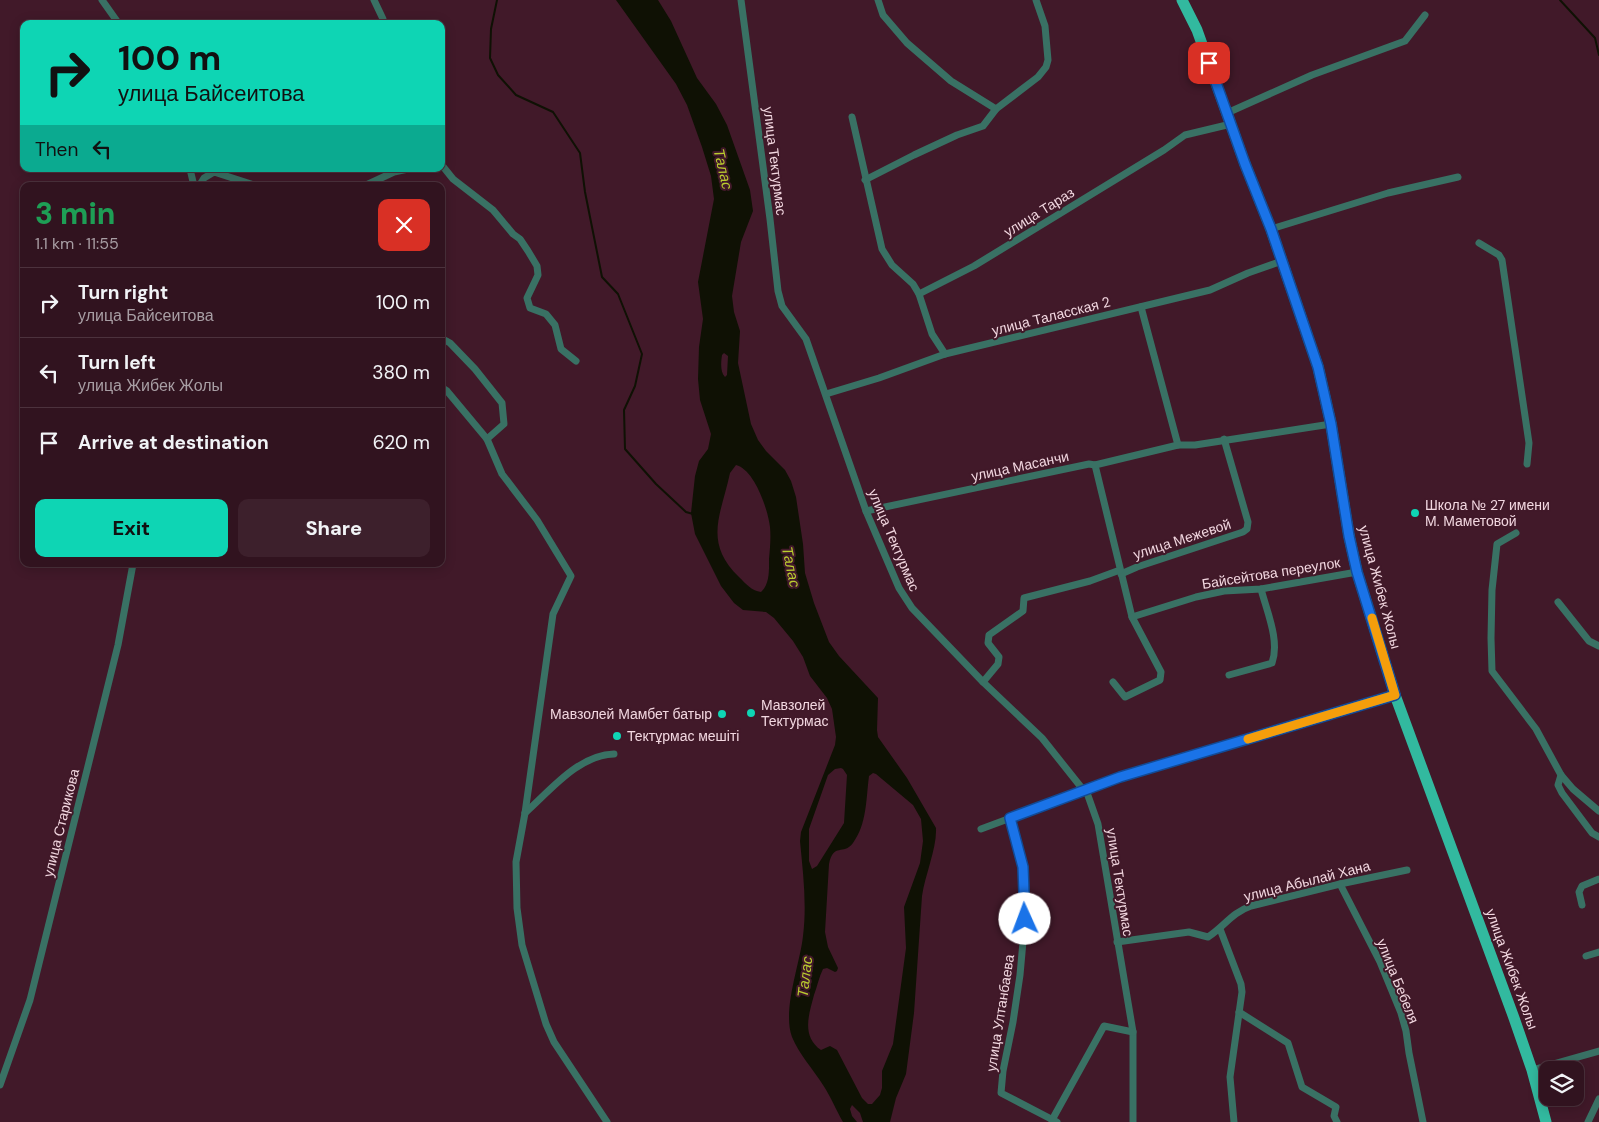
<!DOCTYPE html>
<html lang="en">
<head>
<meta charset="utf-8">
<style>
	:root { --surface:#31131f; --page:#3d202c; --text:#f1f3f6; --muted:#a89ea4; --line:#4c323d; --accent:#0ed5b4 }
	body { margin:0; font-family:"DM Sans",sans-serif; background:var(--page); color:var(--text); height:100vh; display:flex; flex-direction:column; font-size:19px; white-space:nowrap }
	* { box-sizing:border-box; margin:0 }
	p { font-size:16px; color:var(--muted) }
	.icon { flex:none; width:28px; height:28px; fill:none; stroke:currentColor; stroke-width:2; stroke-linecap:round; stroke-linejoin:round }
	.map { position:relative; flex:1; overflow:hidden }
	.sheet { position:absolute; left:20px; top:182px; width:425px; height:385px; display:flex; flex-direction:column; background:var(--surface); border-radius:10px; box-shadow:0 2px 12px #0003,0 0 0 1px var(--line) }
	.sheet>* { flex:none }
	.guide { position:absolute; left:20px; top:20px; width:425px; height:152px; border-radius:10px; box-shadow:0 2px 12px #0003,0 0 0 1px var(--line); background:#0ed5b4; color:#111; overflow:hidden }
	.tools { position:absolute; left:1539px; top:1061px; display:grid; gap:10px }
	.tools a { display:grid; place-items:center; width:45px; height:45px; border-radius:10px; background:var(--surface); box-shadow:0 2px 12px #0003,0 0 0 1px var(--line); font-size:25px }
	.pin { position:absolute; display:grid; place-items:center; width:42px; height:42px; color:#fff; margin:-21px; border-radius:10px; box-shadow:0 2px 8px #0006 }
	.me { position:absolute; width:55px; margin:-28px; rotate:358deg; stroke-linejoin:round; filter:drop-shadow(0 0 4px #0008) }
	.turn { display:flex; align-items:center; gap:18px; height:105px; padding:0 15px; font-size:22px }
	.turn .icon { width:65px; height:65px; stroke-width:2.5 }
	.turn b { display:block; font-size:35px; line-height:42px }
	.then { display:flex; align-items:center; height:48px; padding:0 15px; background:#0003; gap:10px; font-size:19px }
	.round { display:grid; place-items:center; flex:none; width:52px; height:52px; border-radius:10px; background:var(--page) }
	.overview { display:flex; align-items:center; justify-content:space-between; height:85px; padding:0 15px }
	h1 { font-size:30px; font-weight:800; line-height:38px; color:#1e9e55 }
	.button { display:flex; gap:10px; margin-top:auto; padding:10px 15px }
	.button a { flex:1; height:58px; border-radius:10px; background:var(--accent); color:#111; font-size:20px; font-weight:800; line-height:58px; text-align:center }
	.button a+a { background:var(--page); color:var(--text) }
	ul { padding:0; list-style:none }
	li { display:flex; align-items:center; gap:15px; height:70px; padding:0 15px; border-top:1px solid var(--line) }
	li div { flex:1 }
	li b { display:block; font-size:19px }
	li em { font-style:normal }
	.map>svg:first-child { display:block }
	.water { fill:#0f1104; fill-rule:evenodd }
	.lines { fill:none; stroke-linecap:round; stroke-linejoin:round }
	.stream { stroke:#0f1104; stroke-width:2 }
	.street { stroke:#397164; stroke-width:7 }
	.primary { stroke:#32b99f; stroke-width:11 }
	.route-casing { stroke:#114b97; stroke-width:12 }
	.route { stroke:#1a73e8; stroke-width:9 }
	.slow { stroke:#f59e0b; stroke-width:9 }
	.poi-dot { fill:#0ed5b4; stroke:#411929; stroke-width:2 }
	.labels { text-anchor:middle; stroke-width:4; stroke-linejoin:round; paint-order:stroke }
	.street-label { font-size:14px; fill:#f2d7e0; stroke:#411929 }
	.poi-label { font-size:14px; fill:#f2d7e0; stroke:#411929; text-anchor:start }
	.water-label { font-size:15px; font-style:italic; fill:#bacc2f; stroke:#411929 }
</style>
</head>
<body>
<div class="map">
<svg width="1599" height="1122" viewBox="0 0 1599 1122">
	<rect width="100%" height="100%" fill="#411929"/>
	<path class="water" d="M 616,0 L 658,0 L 671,21 L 697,78 L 716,104 L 727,125 L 750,190 L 753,211 L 741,242 L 732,296 L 734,312 L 740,331 L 738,363 L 751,424 L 758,440 L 766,451 L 785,470 L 791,481 L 796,497 L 803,544 L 805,573 L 814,603 L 829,642 L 839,656 L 878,698 L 877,730 L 878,737 L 907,778 L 936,828 C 937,848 925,875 922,896 L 914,1013 L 906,1074 L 896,1098 L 890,1122 L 863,1122 L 860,1113 L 852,1105 L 850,1109 L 852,1116 L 857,1122 L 843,1122 C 836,1110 831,1097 823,1085 C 813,1069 799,1054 792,1037 C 782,1010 800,964 803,936 C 807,904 803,873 800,841 L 801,832 L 835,745 L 836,737 L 832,709 L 827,698 L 810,676 L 803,657 L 793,641 L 774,618 L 766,612 L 743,610 L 734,603 L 721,586 L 695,534 L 691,513 L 695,476 L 699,461 L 708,449 L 711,434 L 700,400 L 698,379 L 699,347 L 703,319 L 698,282 L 714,199 L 711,176 L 702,147 L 687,105 L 676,84 ZM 724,353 L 728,356 L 727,375 L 725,377 C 720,372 721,362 722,355 ZM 736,465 C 755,470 768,510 770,527 C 771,538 770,548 769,559 C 769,569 770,584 761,592 C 752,591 746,584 739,577 C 703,542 721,515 730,473 ZM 841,768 L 843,769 L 847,775 L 844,823 L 817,866 L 812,869 L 809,861 L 809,829 L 828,775 L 835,769 ZM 873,773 L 876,774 L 913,805 L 921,819 L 923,841 L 920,863 L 904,907 L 906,948 L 893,1044 L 882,1071 L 882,1088 L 880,1095 L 872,1104 L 868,1104 L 862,1098 L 837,1050 L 830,1046 L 821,1050 C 801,1036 809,1014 814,995 C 817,987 819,977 823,969 L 827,968 L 835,972 L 837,971 L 838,968 L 828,947 L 825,932 L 829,864 C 834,842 843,856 853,843 C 867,824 866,799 869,776 Z"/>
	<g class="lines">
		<g class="stream">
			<polyline points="497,0 491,29 490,58 498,75 516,95 553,112 580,153 585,192 602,277 618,294 642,354 635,386 624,410 625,449 656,484 686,512 693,514"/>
			<polyline points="1560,0 1595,38 1599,55"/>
		</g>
		<g class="street">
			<polyline points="102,0 119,24"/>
			<polyline points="374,0 383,19 383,24"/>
			<polyline points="741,0 770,219 778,291 782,306 806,339 866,511 899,588 912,608 983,682 1042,738 1081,787 1086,790 1098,824 1133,1032 1133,1122"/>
			<polyline points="996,109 1038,77 1046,67 1048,60 1045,26 1036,0"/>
			<polyline points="1227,113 1312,75 1405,41 1425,15"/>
			<polyline points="852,117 882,249 892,265 913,284 919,294"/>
			<polyline points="441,164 453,179 493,210 513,234 520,239 528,251 537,266 538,275 527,298 530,308 546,314 555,325 561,349 576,361"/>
			<polyline points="190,169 194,186"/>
			<polyline points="865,180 914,155 957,135 983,126 996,109 951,81 907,43 883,15 878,0"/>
			<polyline points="199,186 204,178 214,172 257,186"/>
			<polyline points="364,186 394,172 408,169"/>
			<polyline points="1271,229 1388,193 1458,177"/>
			<polyline points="1479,243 1499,255 1502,260 1529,443 1527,464"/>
			<polyline points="1141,307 1178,445"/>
			<polyline points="441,338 450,343 475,369 502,403 504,424 487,439"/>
			<polyline points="945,354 932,334 919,294 974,266 1164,150 1185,135 1231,124"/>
			<polyline points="441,387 447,391 487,439 502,474 537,520 571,576 553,614 525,813 516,862 517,908 522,945 546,1024 554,1042 607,1122"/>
			<polyline points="826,394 879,378 945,354 1210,290 1248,273 1282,261"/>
			<polyline points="1095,465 1132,617 1161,672 1160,680 1125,697 1113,682"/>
			<polyline points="866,511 1089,464 1095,465 1178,445 1195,445 1331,424"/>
			<polyline points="1516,533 1497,544 1492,590 1491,638 1492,671 1536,729 1561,775 1573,789 1599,811"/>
			<polyline points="1121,574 1137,567 1243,532 1247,529 1248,522 1224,439"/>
			<polyline points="1558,602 1589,641 1599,646"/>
			<polyline points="1132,617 1196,597 1224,591 1261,589 1357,572"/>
			<path d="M 1229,675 L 1272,663 C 1280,641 1267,612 1261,589"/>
			<polyline points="983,682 998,664 999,657 988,643 989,635 1023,611 1024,598 1090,581 1120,570"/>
			<polyline points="1561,775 1558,785 1562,793 1592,833 1599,837"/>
			<path d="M 525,813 C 550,791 578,755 614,754"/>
			<polyline points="1010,818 1023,867 1025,919 1020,975 1013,1022 1003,1071 1001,1093 1057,1122"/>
			<polyline points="981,829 1120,777 1395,695"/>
			<polyline points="1340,884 1380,962 1401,1013 1406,1031 1409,1053 1423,1122"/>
			<polyline points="1582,905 1579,892 1582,886 1599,879"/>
			<polyline points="1220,929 1241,984 1242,992 1230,1077 1234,1122"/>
			<path d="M 1117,942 L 1189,932 L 1208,937 C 1225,926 1231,913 1251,906 L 1340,884 L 1407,870"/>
			<polyline points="1586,956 1599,952"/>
			<polyline points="1239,1012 1288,1043 1302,1087 1336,1107 1334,1116 1337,1122"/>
			<polyline points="1532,1070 1599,1051"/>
			<polyline points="0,1085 30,1000 118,645 133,564"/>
			<polyline points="1052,1120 1104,1026 1133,1032"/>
			<polyline points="1588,1122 1599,1099"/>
		</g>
		<polyline class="primary" points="1182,0 1197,30 1245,164 1271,229 1318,367 1331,424 1349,536 1357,572 1395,695 1514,1018 1532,1070 1546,1122"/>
	</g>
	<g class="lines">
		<defs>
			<polyline id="route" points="1025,919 1023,867 1010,818 1120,777 1395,695 1357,572 1349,536 1331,424 1318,367 1271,229 1245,164 1209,63"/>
		</defs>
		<use href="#route" class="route-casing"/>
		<use href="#route" class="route"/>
		<polyline class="slow" points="1248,739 1395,695 1372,618"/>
	</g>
	<g class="poi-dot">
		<circle cx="1415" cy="513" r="5"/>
		<circle cx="751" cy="713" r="5"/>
		<circle cx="722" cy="714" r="5"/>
		<circle cx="617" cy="736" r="5"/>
	</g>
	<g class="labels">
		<g class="street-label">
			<text transform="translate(775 161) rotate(83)" y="5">улица Тектурмас</text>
			<text transform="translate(1039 212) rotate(-32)" y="5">улица Тараз</text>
			<text transform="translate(1051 316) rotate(-14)" y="5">улица Таласская 2</text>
			<text transform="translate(1020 466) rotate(-12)" y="5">улица Масанчи</text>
			<text transform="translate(1182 539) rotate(-18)" y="5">улица Межевой</text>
			<text transform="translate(894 540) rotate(67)" y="5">улица Тектурмас</text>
			<text transform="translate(1271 573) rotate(-9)" y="5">Байсейтова переулок</text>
			<text transform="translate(1380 587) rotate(75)" y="5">улица Жибек Жолы</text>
			<text transform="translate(61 823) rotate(-76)" y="5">улица Старикова</text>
			<text transform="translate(1307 881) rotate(-14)" y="5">улица Абылай Хана</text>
			<text transform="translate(1120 882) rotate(81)" y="5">улица Тектурмас</text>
			<text transform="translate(1512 969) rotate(70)" y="5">улица Жибек Жолы</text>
			<text transform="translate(1398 981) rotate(68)" y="5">улица Бебеля</text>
			<text transform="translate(1000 1013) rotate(-81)" y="5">улица Ултанбаева</text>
		</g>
		<g class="poi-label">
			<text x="1425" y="510">Школа № 27 имени<tspan x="1425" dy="16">М. Маметовой</tspan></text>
			<text x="761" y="710">Мавзолей<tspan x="761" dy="16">Тектурмас</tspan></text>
			<text x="712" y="719" text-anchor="end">Мавзолей Мамбет батыр</text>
			<text x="627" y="741">Тектұрмас мешіті</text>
		</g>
		<g class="water-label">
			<text transform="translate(723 169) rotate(77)" y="5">Талас</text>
			<text transform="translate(791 567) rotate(78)" y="5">Талас</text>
			<text transform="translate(805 977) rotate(-83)" y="5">Талас</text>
		</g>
	</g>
</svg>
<div class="tools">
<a><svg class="icon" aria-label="layers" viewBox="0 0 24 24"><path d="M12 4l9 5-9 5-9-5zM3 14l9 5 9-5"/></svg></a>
</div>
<div class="pin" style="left:1209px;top:63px;background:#d93025"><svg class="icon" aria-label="arrive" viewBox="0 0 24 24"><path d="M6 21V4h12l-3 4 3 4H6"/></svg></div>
<svg class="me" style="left:1025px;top:919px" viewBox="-20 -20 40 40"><circle r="19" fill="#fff"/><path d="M0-13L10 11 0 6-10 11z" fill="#1a73e8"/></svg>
<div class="guide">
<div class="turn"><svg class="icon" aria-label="right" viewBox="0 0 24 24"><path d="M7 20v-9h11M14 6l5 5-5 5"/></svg><div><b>100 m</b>улица Байсеитова</div></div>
<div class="then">Then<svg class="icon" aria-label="left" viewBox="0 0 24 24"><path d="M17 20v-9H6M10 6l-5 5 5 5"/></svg></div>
</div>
<section class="sheet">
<div class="overview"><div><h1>3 min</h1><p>1.1 km · 11:55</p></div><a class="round" style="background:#d93025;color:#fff"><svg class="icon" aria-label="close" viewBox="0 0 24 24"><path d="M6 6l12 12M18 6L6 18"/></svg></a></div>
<ul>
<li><svg class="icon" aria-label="right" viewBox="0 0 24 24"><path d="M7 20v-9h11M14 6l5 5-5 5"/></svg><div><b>Turn right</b><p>улица Байсеитова</p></div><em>100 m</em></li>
<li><svg class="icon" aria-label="left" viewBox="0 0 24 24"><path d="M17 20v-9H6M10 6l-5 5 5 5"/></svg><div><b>Turn left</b><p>улица Жибек Жолы</p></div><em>380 m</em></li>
<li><svg class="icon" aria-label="arrive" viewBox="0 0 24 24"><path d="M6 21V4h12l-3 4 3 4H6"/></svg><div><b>Arrive at destination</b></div><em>620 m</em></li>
</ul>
<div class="button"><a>Exit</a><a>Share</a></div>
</section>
</div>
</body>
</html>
